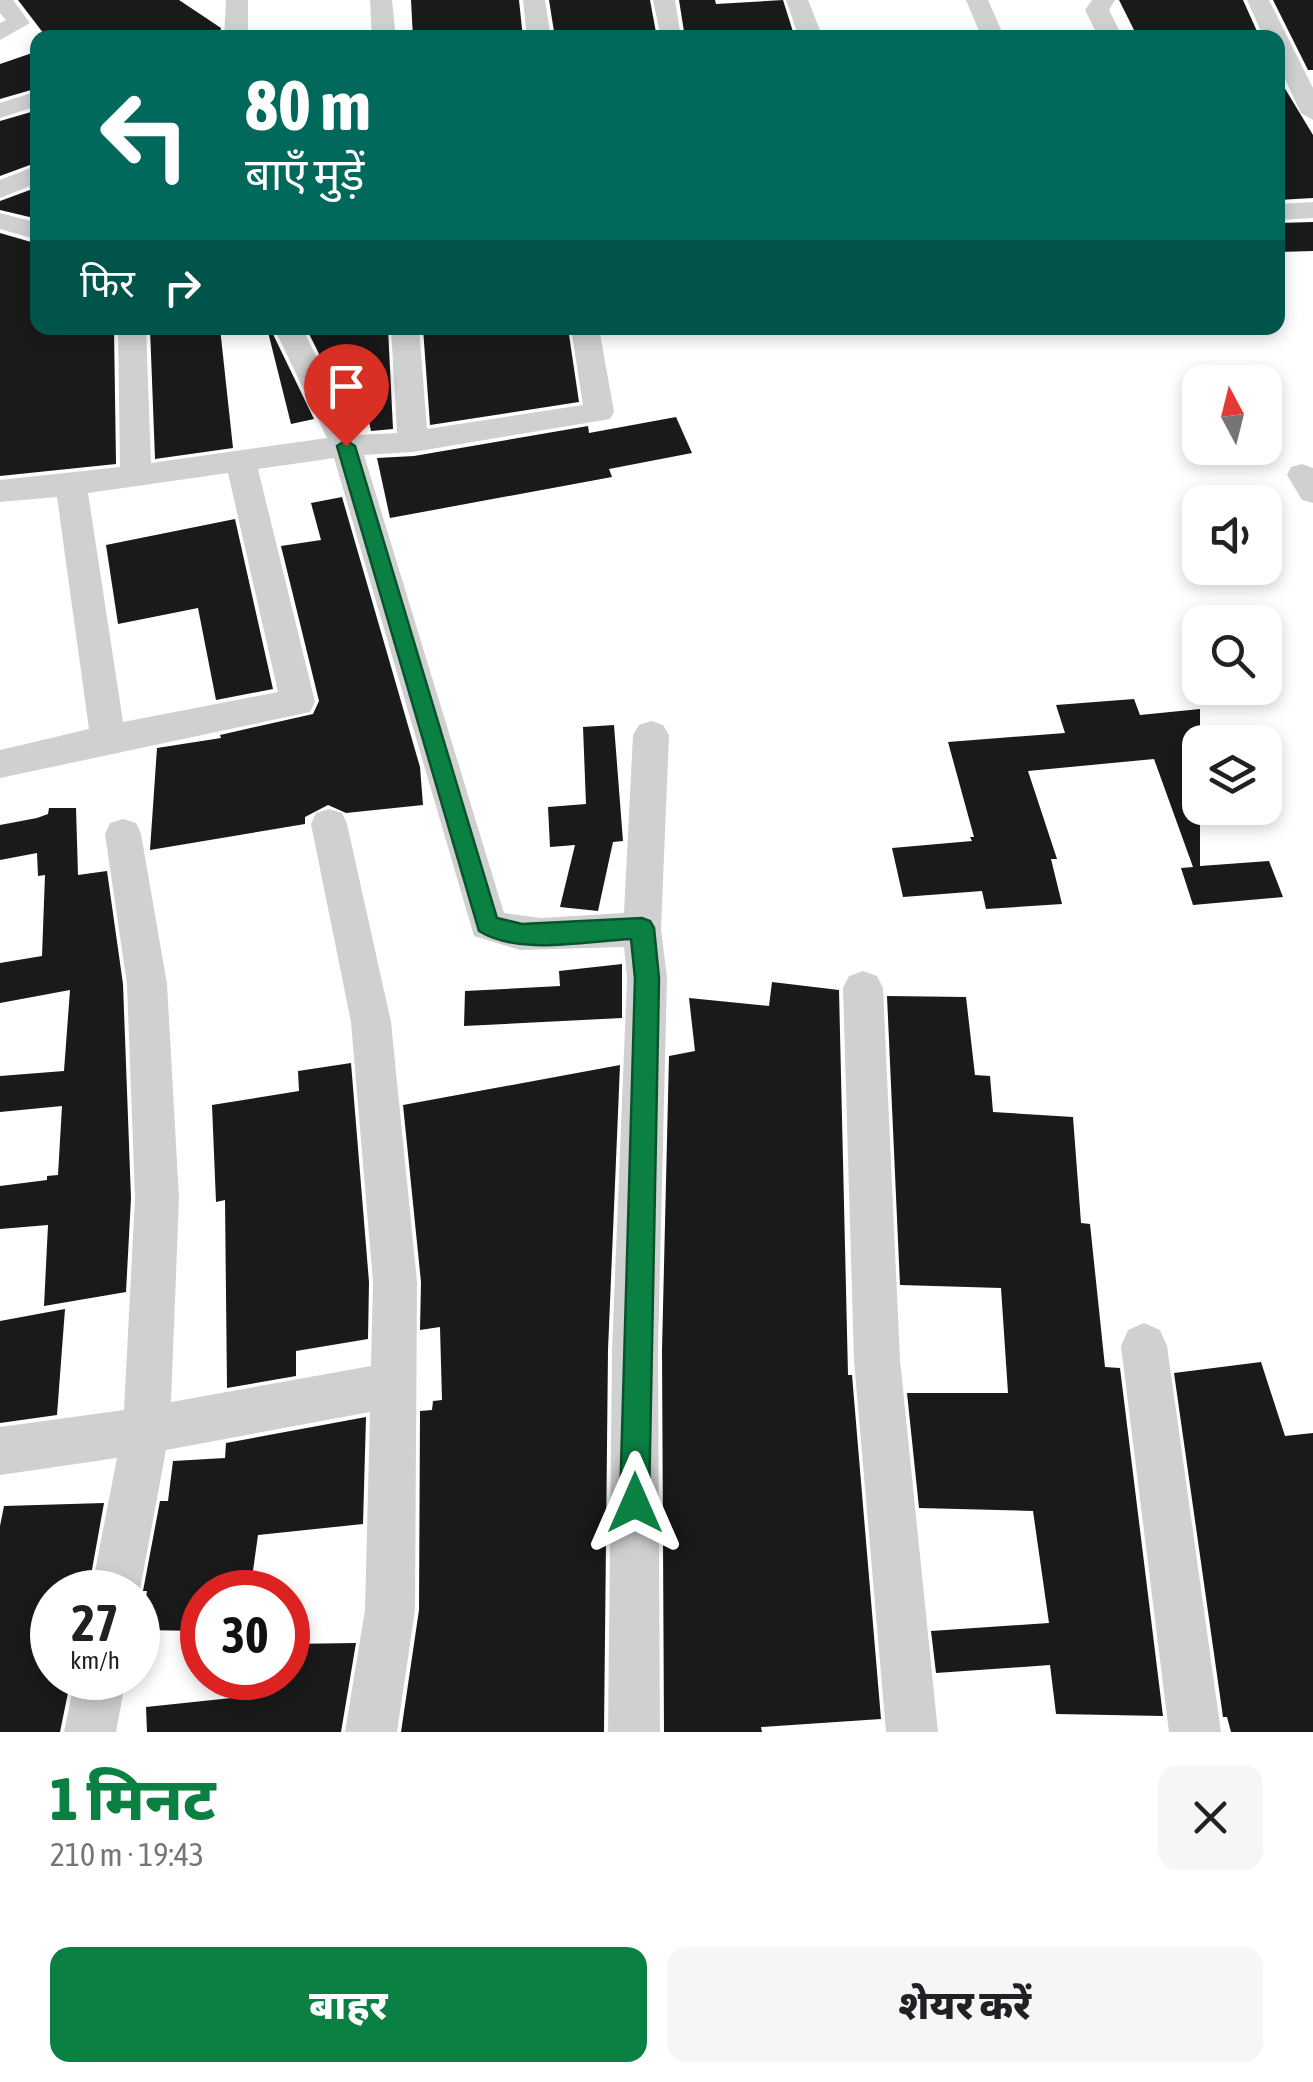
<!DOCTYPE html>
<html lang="hi">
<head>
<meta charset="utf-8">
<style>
	:root { --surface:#fff; --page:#f6f6f6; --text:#202124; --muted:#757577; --accent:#0b8043 }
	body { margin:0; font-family:"Asap Condensed","Noto Sans Devanagari",sans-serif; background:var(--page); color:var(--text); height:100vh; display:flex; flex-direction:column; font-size:38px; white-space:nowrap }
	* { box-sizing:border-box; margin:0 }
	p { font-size:32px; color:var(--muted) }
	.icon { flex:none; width:55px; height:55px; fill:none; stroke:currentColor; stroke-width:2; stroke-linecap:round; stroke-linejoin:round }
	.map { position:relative; height:1732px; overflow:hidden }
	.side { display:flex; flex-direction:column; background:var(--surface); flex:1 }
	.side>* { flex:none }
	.banner { position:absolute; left:30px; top:30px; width:1255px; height:305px; border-radius:20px; box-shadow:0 5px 15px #0003; background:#00695c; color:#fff; overflow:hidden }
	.needle { width:65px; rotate:353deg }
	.buttons { position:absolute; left:1182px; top:365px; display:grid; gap:20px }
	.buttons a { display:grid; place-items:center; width:100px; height:100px; border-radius:20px; background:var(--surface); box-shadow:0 5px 15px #0003; font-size:50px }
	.speed { position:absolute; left:30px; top:1570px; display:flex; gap:20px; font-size:50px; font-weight:700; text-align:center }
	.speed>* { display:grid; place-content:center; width:130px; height:130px; border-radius:50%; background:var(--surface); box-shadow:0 5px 15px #0003; line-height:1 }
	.speed small { font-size:25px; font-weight:400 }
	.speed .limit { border:15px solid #d22; background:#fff; color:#111 }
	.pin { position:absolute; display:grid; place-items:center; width:85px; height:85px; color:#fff; margin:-102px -42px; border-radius:50% 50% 50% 0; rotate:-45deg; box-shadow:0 0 10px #0007 }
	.pin .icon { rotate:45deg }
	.me { position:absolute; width:110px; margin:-55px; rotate:0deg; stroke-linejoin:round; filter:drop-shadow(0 0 8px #0008) }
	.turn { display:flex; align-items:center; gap:35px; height:210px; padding:0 50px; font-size:45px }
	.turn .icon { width:130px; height:130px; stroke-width:2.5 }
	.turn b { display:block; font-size:70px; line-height:85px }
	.then { display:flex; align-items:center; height:95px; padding:0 50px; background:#0003; gap:20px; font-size:38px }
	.round { display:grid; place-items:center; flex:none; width:105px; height:105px; border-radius:20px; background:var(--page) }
	.overview { display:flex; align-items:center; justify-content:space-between; height:170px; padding:0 50px }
	h1 { font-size:60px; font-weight:800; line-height:75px; color:var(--accent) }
	.primary-button { display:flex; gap:20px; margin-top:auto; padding:20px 50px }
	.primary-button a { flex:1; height:115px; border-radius:20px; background:var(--accent); color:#fff; font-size:40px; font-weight:800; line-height:115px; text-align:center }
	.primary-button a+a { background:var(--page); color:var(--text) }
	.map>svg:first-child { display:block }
	.building { fill:#1a1a1a }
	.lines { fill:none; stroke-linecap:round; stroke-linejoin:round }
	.minor { fill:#d0d0d0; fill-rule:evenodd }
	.route { fill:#0b8043; stroke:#07532c; stroke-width:2.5 }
</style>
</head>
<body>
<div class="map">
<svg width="1313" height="1732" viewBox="0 0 1313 1732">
	<rect width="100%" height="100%" fill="#fff"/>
	<g class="building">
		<polygon points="18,0 179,0 221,28 220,38 47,38"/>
		<polygon points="411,0 519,0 523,38 413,38"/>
		<polygon points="549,0 650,0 657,38 555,38"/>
		<polygon points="679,0 715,0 716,4 783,0 795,38 685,38"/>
		<polygon points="1119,0 1243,0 1260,38 1138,38"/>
		<polygon points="1273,0 1313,0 1313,70 1308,70"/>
		<polygon points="38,51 38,88 0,99 0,64"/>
		<polygon points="1278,77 1313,135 1313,198 1278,200"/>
		<polygon points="38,110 38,162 0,176 0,121"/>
		<polygon points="38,187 38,219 0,210 0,201"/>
		<polygon points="1313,222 1313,251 1278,252 1278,223"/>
		<polygon points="0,233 38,244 38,328 114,328 116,464 0,476"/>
		<polygon points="150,328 220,328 233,448 155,459"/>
		<polygon points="267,328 270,328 314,419 291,424"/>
		<polygon points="306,328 388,328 393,429 371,431 368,417 356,419 353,410 348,411"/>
		<polygon points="423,328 568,328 579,402 430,425"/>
		<polygon points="676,417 692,453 609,469 612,477 390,518 377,458 414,456 588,426 589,433"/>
		<polygon points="342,497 420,767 423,805 346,813 328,805 305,817 305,824 150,850 157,748 221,738 220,735 313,714 319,701 281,546 321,540 311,503"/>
		<polygon points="235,519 273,689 216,700 198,608 118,624 106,545"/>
		<polygon points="1134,699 1140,715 1200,709 1200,866 1269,861 1283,897 1193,905 1181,868 1193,867 1154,759 1028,771 1057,859 1051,859 1062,904 986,909 982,891 903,897 892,848 972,841 970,837 974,837 948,742 1065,733 1056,705"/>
		<polygon points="614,725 623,841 613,842 598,911 560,907 575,845 550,847 548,807 586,804 583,727"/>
		<polygon points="49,808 76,808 78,875 107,871 123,984 131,1198 126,1292 44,1306 48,1225 0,1229 0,1186 47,1180 47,1176 58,1175 62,1106 0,1112 0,1076 64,1071 70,990 0,1003 0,963 42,956 45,875 38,876 37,853 0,860 0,825 37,818 48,814"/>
		<polygon points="622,964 622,1018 464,1026 465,991 560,986 559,971"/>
		<polygon points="772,982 839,990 848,1375 852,1375 881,1719 761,1727 762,1732 664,1732 662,1350 669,1056 695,1051 689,998 769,1006"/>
		<polygon points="887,996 966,997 975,1075 990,1076 993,1112 1073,1117 1081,1223 1090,1224 1105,1367 1120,1368 1163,1716 1056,1714 1050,1665 936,1673 931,1631 1049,1623 1033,1511 919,1508 907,1393 1008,1393 1001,1288 900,1285"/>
		<polygon points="351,1063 369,1282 368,1339 296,1351 296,1376 227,1388 225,1200 216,1202 212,1105 299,1091 298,1071"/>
		<polygon points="620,1065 608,1350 604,1732 401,1732 419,1610 420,1411 432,1410 433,1401 442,1400 440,1327 420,1330 421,1282 403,1105"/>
		<polygon points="65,1309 57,1415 0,1423 0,1321"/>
		<polygon points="1261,1362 1285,1436 1313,1433 1313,1732 1231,1732 1227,1717 1223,1717 1174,1373"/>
		<polygon points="366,1417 363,1524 258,1535 250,1592 202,1592 202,1631 141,1630 147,1591 143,1591 160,1501 168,1501 173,1461 225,1458 226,1443"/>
		<polygon points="104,1503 88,1592 52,1592 52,1678 71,1678 60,1732 0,1732 0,1526 4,1506"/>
		<polygon points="356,1643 341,1732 147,1732 146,1707 241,1697 243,1678 288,1678 288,1644"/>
	</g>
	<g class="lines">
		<g class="minor">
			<polygon points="0,0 13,0 30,23 0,40 0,23 6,20 0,13"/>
			<polygon points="226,0 248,0 248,38 224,38"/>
			<polygon points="370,0 392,0 396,38 372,38"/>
			<polygon points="523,0 545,0 551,38 527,38"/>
			<polygon points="653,0 675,0 681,38 661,38"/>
			<polygon points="786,0 808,0 823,38 799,38"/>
			<polygon points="966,0 988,0 1003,34 1000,38 982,38"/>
			<polygon points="1092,0 1115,0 1109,10 1123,38 1099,38 1085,10"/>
			<polygon points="1247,0 1269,0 1313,88 1313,120 1301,113 1278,64 1278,38 1264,38"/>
			<polygon points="38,91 38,106 0,118 0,103"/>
			<polygon points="38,165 38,183 0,198 0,180"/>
			<polygon points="1313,202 1313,218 1278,220 1278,204"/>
			<polygon points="0,213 38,223 38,240 0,229"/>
			<path d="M 118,328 L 146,328 L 151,463 L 327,438 L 274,328 L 302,328 L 356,435 L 397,433 L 391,328 L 419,328 L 427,429 L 583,405 L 571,328 L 599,328 L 614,412 L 610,419 L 413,452 L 364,455 L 504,913 L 541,918 L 624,913 L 633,735 L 639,725 L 651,721 L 663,725 L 669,735 L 661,929 L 667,978 L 658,1350 L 660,1732 L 608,1732 L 612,1350 L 627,978 L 624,947 L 520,950 L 474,936 L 334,458 L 258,469 L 315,702 L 310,712 L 0,778 L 0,750 L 89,729 L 57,497 L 0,502 L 0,480 L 120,467 ZM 228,473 L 278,692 L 123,722 L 88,493 Z"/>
			<polygon points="1302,464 1313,468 1313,503 1302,500 1287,475 1291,467"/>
			<polygon points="329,809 342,813 347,824 391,1022 417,1282 415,1610 397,1732 345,1732 365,1610 370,1412 166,1450 138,1600 138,1592 91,1592 117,1458 0,1475 0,1427 124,1410 135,1198 127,984 105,834 110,823 123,819 136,823 141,834 167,984 179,1198 171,1402 371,1366 373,1282 351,1022 311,824 316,813"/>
			<polygon points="863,971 877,976 883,988 900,1360 938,1732 886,1732 854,1360 843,988 849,976"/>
			<polygon points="1144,1323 1160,1330 1167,1346 1221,1732 1169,1732 1121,1346 1128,1330"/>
			<polygon points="75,1678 126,1678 116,1732 64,1732"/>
		</g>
	</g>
	<path class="route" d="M 346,440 L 355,446 L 497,918 L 522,924 L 642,918 L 650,921 L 654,928 L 659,978 L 649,1503 L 645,1513 L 635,1517 L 624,1513 L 620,1503 L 635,978 L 631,939 C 585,941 520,956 479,931 L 337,446 Z"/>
</svg>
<div class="buttons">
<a><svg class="needle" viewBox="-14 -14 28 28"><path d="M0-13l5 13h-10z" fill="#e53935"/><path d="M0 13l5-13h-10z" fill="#757577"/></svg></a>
<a><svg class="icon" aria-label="sound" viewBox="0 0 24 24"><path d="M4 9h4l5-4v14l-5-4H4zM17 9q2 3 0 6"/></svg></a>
<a><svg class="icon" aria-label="search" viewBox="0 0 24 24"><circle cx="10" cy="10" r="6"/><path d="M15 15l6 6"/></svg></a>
<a><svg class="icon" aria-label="layers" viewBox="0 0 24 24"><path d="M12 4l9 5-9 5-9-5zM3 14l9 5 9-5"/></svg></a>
</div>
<div class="speed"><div>27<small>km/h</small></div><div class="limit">30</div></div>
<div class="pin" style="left:346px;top:446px;background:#d93025"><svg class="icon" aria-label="arrive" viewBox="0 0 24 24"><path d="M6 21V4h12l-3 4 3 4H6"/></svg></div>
<svg class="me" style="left:635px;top:1503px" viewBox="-20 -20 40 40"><path d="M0-17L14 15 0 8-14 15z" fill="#0b8043" stroke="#fff" stroke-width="4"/></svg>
<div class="banner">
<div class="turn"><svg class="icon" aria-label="left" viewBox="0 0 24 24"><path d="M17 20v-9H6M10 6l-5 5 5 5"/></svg><div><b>80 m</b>बाएँ मुड़ें</div></div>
<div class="then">फिर<svg class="icon" aria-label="right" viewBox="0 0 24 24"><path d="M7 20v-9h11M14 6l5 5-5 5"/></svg></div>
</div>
</div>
<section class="side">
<div class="overview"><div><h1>1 मिनट</h1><p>210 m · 19:43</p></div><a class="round"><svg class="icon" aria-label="close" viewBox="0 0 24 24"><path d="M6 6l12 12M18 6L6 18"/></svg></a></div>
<div class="primary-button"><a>बाहर</a><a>शेयर करें</a></div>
</section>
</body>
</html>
